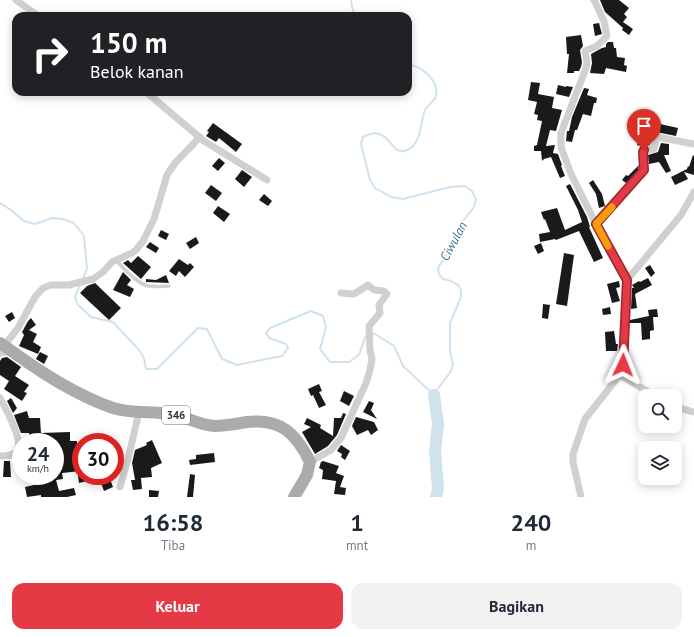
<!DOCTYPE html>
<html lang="id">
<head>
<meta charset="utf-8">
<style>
	:root { --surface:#fff; --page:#f2f2f3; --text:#1f2937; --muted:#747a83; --accent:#e63946 }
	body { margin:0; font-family:"PT Sans",sans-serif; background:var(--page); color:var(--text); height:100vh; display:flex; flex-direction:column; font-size:15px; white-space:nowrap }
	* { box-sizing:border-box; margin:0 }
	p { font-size:13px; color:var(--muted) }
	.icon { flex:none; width:22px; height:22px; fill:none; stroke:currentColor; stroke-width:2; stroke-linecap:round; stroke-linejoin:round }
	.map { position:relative; height:497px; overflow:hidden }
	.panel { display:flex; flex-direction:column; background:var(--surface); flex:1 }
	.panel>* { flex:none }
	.guide { position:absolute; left:12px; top:12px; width:400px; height:84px; border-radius:12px; box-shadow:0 2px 10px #0003; background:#202124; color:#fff; overflow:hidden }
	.buttons { position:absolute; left:638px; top:389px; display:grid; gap:8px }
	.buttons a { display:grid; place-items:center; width:44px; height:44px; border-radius:8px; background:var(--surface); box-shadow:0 2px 10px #0003; font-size:20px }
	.speed { position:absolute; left:12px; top:433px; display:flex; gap:8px; font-size:20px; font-weight:700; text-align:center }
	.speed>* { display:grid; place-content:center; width:52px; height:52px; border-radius:50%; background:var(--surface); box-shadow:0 2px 10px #0003; line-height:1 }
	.speed small { font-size:10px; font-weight:400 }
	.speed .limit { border:6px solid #d22; background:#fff; color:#111 }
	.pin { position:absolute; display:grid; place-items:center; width:34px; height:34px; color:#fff; margin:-41px -17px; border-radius:50% 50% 50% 0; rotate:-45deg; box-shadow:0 0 4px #0007 }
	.pin .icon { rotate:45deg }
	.me { position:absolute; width:44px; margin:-22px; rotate:2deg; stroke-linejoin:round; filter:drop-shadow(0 0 3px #0008) }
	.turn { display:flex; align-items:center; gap:14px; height:84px; padding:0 12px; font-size:18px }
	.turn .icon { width:52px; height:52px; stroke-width:2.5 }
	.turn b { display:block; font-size:28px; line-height:34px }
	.eta { display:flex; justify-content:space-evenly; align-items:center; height:68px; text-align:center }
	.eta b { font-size:24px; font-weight:800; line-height:28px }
	.button { display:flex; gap:8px; margin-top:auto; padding:8px 12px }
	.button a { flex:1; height:46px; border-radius:12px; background:var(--accent); color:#fff; font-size:16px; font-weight:800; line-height:46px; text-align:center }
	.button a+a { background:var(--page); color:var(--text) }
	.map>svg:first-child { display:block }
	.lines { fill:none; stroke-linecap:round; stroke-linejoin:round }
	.stream { stroke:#cfe2ee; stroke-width:2 }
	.river { stroke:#cfe2ee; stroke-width:12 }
	.building { fill:#1a1a1a }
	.service { stroke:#d0d0d0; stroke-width:3.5 }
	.minor { stroke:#d0d0d0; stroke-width:7 }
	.primary { stroke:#ababab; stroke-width:12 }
	.route-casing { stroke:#96252e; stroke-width:10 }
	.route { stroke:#e63946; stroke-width:7 }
	.slow { stroke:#f59e0b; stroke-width:7 }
	.labels { text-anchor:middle; stroke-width:4; stroke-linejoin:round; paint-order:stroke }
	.shield { fill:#fff; stroke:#707070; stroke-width:1 }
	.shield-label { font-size:11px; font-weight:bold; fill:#333 }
	.water-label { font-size:13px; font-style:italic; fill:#3f7597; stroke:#fff }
</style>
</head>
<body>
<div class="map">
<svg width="694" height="497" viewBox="0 0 694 497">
	<rect width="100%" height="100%" fill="#fff"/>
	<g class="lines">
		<g class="stream">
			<polyline points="351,0 352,7 355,16"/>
			<polyline points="0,203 11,210 24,221 35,224 52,218 63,219 74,223 84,236 87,268 83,279"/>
			<polyline points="80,285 75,297 78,305 91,317 113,322 139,350 144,358 146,369 157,369 198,328 207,329 222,359 237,365 282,356 288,348 286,344 269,338 266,333 270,328 311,311 323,316 326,327 320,349 330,362 349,362 359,355 366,335"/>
			<path d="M 370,335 L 375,334 L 394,346 L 403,366 L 434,395 L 437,390 L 451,371 L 453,364 L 450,351 L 450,323 L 461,297 L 461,290 L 458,285 L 451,281 L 443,279 L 439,274 L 438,268 L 452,246 L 456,230 L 474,207 L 476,199 L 472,191 L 465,186 L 450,187 L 403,199 L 391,197 L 375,188 L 370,180 L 361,144 L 363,137 C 391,122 389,158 407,150 C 422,144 420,123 425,110 C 428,104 435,102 436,95 C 439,81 421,65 408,65"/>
		</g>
		<polyline class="river" points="434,395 438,424 435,451 438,489 436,497"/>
	</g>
	<g class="building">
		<polygon points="600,0 619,0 629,8 624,14 627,17 623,22 633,29 629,35 622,30 623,28 605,12"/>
		<polygon points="599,23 602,34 595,36 593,24"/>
		<polygon points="581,35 583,46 580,50 582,62 581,67 579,71 574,71 574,73 567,73 569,54 567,54 566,37"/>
		<polygon points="608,42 613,42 614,48 616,48 617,57 625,58 624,65 627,66 626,72 606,68 604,74 590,73 592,63 591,54 602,48 606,47 606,44"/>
		<polygon points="531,82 540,83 538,94 554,97 552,108 562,110 556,131 550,130 546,146 555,145 553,153 558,154 562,165 561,166 565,176 560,178 551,157 544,159 542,161 541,151 534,151 534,146 537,145 542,121 537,120 538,115 534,114 537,102 528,100"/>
		<polygon points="558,85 566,87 566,86 573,87 569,97 556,94"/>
		<polygon points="584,88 589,89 587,95 597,98 596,103 594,103 591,116 583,114 577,130 575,130 572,142 566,141 567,131 569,131 572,117"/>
		<polygon points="213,123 242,144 236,152 219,138 216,142 206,136 209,132 207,131"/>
		<polygon points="651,124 660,125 660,124 678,128 676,136 656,132 652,135 650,145 642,146 637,145 641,128 651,127"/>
		<polygon points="661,143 669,144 669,155 664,155 671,171 666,173 659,162 649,164 648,155 658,152"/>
		<polygon points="693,155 694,156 694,175 684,172 688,179 675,185 671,177 687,169 688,166 689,167"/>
		<polygon points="219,158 225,163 218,171 212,166"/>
		<polygon points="639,165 638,170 626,183 622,180 626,175 628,176"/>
		<polygon points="242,170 252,177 244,187 235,179"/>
		<polygon points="593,180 602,194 605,206 599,208 596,194 589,183"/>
		<polygon points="570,184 587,217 590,227 589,227 603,258 594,262 579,231 556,240 555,239 540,242 539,234 550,232 545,219 544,220 541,212 557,208 565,230 582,222 578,210 566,186"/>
		<polygon points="211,185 222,193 216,201 205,193"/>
		<polygon points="264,194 272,201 268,206 259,200"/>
		<polygon points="218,206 230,214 224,222 213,213"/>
		<polygon points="161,230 169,234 166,240 158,236"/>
		<polygon points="196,237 199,243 190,249 186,243"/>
		<polygon points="150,242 159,248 156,253 146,247"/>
		<polygon points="541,243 544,251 538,254 534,246"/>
		<polygon points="564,253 574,255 567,306 556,304"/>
		<polygon points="138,256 151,267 141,279 123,263 128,260 131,263"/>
		<polygon points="179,259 188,265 190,263 194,267 185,277 179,271 176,276 169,271"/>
		<polygon points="650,265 655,273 651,277 645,268"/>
		<polygon points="123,272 131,280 127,285 134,289 130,297 113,290"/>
		<polygon points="166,275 169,283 146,282 146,279 156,280"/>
		<polygon points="648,278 652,285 635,294 637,308 631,309 632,288 634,288 632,285 639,281 640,282"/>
		<polygon points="619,281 620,287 616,288 620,301 612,303 607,284"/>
		<polygon points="95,283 121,308 109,320 80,293 87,286"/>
		<polygon points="543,304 550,305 548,319 542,318"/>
		<polygon points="610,307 611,314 603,315 602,309"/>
		<polygon points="657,309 658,317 653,317 654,330 650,331 650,339 642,340 641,323 630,323 630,320 649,316 648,310"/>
		<polygon points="12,312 15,318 9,322 5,316"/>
		<polygon points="31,318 36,325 29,330 37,334 33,342 41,347 38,354 19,346 24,335 22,332 28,321"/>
		<polygon points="614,331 616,344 618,344 617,351 606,351 605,332"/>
		<polygon points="40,352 48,356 44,364 36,359"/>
		<polygon points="7,357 21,367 15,376 29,385 24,392 27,393 22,401 4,389 9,381 0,375 0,361 2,358"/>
		<polygon points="319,384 322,391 319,392 326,405 319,408 313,395 311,396 308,389"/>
		<polygon points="344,391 354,396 349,406 340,401"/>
		<polygon points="11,398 17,408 13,413 7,401"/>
		<polygon points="369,401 374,403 371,410 377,419 363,412"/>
		<polygon points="27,411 29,418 40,418 41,433 70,432 70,441 77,441 77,452 81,450 81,471 62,473 63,479 56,480 59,491 74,488 76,495 67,497 41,497 41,495 27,497 25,487 38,484 37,481 42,481 41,476 55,476 55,442 30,442 29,433 21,433 14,415"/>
		<polygon points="343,413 346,414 337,435 328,446 315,454 302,432 311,427 304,424 307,418 321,425 320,428 333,436 334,418 341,418"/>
		<polygon points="356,417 374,422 378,430 371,435 368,430 357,435 352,426"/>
		<polygon points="152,440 162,463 151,468 152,477 141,478 142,489 133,490 131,480 135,480 132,463 135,450 147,445 146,443"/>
		<polygon points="341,445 350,451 345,460 341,457 342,454 337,451"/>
		<polygon points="214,453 215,462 190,465 189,460 196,459 196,455"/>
		<polygon points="4,461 10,461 11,477 3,477"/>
		<polygon points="323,461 339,466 336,473 344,476 340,487 346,488 345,495 334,494 336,481 322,479 323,470 319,468 321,462"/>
		<polygon points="190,474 195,475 193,497 187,497"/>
		<polygon points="78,476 109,476 113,487 104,491 99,478 79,483"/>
		<polygon points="149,490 159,491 158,497 149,497"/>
	</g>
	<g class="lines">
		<path class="service" d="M 116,260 C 123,268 138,285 149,286 C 156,287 163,286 169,286"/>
		<g class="minor">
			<polyline points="16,0 38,16"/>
			<polyline points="594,0 604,21 607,36 597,46 585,51 587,62 586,68 561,133 561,147 571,174 596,224 627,280"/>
			<polyline points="146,92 204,141 267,180"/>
			<polyline points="596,224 642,173 644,168 643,151 654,149 657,137 694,144"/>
			<polyline points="4,346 18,328 35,297 43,288 51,285 69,285 93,279 103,272 112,262 132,253 136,250 143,241 154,219 167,175 175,163 200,137"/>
			<polyline points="0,353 11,351"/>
			<polyline points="620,375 655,396"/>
			<path d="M 0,398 C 5,408 24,440 17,451 C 13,456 6,456 0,456"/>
			<polyline points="675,407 694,412"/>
			<polyline points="310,462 331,450 341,438 366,383 370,370 372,359 370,350 369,326 380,313 379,305 387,294 384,291 374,290 368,285 354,294 341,293"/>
			<polyline points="120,487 128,459 139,412"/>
			<polyline points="581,497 573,462 573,454 585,419 622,372 627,280 681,215 694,192"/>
		</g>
		<path class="primary" d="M 0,343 C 10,350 20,357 30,364 C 55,381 84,398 113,408 C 132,414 151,411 170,414 C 185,416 198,425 214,426 C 225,426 236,424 247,422 C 280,418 296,433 310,462 L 307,475 L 294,497"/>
	</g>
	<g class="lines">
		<defs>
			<polyline id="route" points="623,365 627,280 596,224 644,170 643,152 644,150"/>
		</defs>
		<use href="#route" class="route-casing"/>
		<use href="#route" class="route"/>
		<polyline class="slow" points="608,246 596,224 612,207"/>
	</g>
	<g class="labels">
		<rect class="shield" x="162" y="406" width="28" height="18" rx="3"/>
		<g class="shield-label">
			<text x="176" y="419">346</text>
		</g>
		<g class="water-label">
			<text transform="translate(453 241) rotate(-62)" y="5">Ciwulan</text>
		</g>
	</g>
</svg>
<div class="buttons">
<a><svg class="icon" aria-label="search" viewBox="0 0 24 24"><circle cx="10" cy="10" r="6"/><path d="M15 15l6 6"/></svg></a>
<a><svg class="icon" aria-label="layers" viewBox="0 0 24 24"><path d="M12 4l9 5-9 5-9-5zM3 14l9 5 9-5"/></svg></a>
</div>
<div class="speed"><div>24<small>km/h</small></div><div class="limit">30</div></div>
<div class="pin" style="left:644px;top:150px;background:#d93025"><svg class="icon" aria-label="arrive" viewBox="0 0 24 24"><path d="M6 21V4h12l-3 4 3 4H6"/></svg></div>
<svg class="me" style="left:623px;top:365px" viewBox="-20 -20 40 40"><path d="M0-17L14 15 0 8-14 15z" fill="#e63946" stroke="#fff" stroke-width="4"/></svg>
<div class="guide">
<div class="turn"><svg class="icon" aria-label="right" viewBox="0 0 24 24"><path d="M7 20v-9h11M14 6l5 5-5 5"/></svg><div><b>150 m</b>Belok kanan</div></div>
</div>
</div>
<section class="panel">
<div class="eta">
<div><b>16:58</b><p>Tiba</p></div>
<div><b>1</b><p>mnt</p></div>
<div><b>240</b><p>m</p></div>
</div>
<div class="button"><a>Keluar</a><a>Bagikan</a></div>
</section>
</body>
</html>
